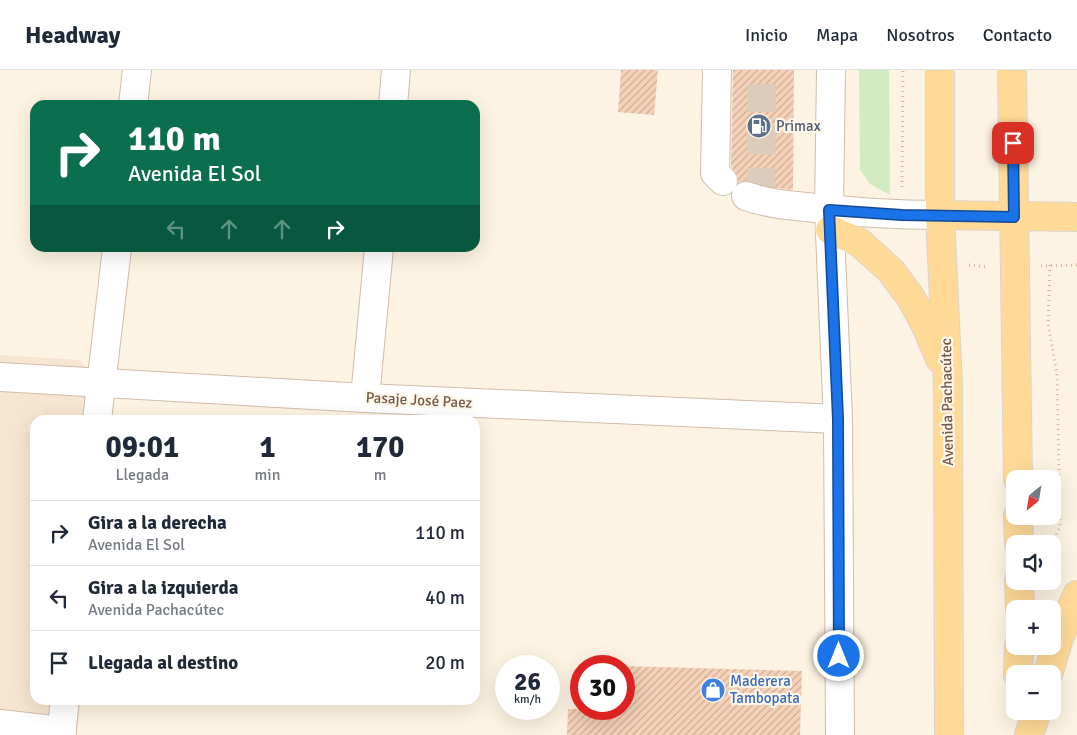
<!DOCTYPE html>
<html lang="es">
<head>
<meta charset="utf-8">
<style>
	:root { --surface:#fff; --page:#f2f2f3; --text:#1f2937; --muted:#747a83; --line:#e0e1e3 }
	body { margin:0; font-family:Signika,sans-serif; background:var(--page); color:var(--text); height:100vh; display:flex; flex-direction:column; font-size:19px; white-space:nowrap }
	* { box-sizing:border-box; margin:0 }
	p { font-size:16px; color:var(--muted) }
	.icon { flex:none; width:28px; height:28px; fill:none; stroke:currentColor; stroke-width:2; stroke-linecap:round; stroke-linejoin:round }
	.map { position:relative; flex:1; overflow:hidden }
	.panel { position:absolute; left:30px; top:345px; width:450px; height:290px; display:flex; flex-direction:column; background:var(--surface); border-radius:15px; box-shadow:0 5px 20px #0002 }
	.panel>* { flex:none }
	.top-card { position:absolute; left:30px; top:30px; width:450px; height:152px; border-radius:15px; box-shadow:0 5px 20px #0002; background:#0b6e4f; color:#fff; overflow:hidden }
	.needle { width:32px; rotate:210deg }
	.controls { position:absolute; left:1006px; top:400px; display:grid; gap:10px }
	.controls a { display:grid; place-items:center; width:55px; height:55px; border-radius:10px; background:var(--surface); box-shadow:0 5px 20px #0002; font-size:25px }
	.speed { position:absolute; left:495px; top:585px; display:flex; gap:10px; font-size:25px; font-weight:700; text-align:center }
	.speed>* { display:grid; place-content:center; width:65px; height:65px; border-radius:50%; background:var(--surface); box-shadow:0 5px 20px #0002; line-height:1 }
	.speed small { font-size:12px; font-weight:400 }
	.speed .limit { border:8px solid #d22; background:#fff; color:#111 }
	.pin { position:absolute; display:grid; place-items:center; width:42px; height:42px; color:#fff; margin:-21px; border-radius:10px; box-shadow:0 2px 8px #0006 }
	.me { position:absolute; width:55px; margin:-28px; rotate:0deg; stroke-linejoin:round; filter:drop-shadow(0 0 4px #0008) }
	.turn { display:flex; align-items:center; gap:18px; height:105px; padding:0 15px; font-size:22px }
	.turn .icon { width:65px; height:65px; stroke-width:2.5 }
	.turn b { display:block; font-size:35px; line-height:42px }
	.lanes { display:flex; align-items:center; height:48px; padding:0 15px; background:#0003; justify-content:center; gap:25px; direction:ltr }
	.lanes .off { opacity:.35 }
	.eta { display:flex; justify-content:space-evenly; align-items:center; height:85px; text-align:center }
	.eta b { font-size:30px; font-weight:700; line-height:35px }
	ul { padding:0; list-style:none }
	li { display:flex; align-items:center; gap:15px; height:65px; padding:0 15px; border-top:1px solid var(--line) }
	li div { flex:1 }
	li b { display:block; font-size:19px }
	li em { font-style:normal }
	header { display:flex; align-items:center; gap:30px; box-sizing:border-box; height:70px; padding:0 25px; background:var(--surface); border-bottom:1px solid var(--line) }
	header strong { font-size:24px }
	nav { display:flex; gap:28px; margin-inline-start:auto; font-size:18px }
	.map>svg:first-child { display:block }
	.residential { fill:#f6e5d0 }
	.grass { fill:#d1ecc0 }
	.building { fill:url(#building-hatch) }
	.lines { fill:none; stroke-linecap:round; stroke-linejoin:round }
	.minor-tunnel { stroke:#dbccbb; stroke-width:28; stroke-dasharray:28 14; stroke-linecap:butt }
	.minor-casing { stroke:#d1bcab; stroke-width:30 }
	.major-casing { stroke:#dbd4cf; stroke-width:30 }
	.path { stroke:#d9b49b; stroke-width:3; stroke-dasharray:1 4; stroke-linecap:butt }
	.minor { stroke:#fff; stroke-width:28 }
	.major { stroke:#ffda97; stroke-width:28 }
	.route-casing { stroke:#114b97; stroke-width:12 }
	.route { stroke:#1a73e8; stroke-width:9 }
	.labels { text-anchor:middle; stroke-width:4.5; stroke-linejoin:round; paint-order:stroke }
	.service-label { font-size:15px; fill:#4e5e75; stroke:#fff7e9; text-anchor:start }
	.street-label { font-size:15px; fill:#765847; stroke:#fff7e9 }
	.shop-label { font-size:15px; fill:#366cbe; stroke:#fff7e9; text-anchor:start }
</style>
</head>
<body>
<header>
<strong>Headway</strong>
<nav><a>Inicio</a><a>Mapa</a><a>Nosotros</a><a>Contacto</a></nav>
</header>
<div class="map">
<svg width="1077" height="665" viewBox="0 0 1077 665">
	<defs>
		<pattern id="building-hatch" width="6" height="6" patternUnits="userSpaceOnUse" patternTransform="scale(1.25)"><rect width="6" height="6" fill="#f5d1b8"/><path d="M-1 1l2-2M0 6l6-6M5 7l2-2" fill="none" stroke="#cbac97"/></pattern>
	</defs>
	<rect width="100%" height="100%" fill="#fdf3e2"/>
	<polygon class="residential" points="0,285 80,290 112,335 110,350 35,350 35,630 80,630 77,665 0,665"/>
	<polygon class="grass" points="859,0 889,0 890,125 870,114 860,100"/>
	<g class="building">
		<polygon points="621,0 658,0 654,45 618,42"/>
		<polygon points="733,0 794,0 793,120 771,117 750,111 743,111 738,113 738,106 731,97"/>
		<polygon points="624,596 802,601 800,665 567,665 568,639 624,639"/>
	</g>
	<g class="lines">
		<polyline class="minor-tunnel" points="761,126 762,0"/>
		<defs>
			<g id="minor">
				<polyline points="717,0 715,103 723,111"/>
				<polyline points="831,0 829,140 838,349 840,665"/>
				<polyline points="133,35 137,0"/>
				<polyline points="393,35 396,0"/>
				<path d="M 746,126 C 765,133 785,135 806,137 C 850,142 895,145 940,145"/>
				<polyline points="0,307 365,328 838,349"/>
				<polyline points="365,328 379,178"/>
				<polyline points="97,350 117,178"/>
				<polyline points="0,654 62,661"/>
				<polyline points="61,665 65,630"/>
			</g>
			<g id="major">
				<polyline points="940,0 940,145 948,316 949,665"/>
				<polyline points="1012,0 1018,409"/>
				<polyline points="940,145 1077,147"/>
				<polyline points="830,160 859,172 891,201 911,228 926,256 940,289"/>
				<polyline points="1018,446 1019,474"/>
				<polyline points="1019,511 1020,539"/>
				<polyline points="1018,604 1019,576"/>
				<polyline points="1048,604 1059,568 1077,525"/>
				<polyline points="1029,665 1037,641"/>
			</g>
		</defs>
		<use href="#minor" class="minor-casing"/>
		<use href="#major" class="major-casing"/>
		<g class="path">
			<polyline points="902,117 903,0"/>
			<polyline points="969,195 988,197"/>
			<polyline points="1050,195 1048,254 1057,304 1060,456 1052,474"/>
			<polyline points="1041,196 1077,195"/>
		</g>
		<use href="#minor" class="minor"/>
		<use href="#major" class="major"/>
	</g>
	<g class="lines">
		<defs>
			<polyline id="route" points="839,586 838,349 829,140 902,145 1014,147 1013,73"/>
		</defs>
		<use href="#route" class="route-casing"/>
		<use href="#route" class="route"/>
	</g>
	<defs>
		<symbol id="fuel-disc" viewBox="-11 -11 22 22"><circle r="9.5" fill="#5c6f8a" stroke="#fff7e9"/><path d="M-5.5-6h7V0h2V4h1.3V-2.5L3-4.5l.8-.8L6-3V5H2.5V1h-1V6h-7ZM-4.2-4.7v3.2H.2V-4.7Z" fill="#fff"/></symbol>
		<symbol id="shop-disc" viewBox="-11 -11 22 22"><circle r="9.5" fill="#3f7fe0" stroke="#fff7e9"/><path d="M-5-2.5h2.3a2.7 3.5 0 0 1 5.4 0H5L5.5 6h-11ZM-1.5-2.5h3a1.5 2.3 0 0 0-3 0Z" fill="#fff"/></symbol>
	</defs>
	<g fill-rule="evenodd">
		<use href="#fuel-disc" x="745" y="42" width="28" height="28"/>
		<use href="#shop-disc" x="699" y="606" width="28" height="28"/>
	</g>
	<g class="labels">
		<g class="service-label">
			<text x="776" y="61">Primax</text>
		</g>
		<g class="street-label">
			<text transform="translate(419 330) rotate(3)" y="5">Pasaje José Paez</text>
			<text transform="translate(947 332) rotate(-91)" y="5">Avenida Pachacútec</text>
		</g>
		<g class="shop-label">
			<text x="730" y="616">Maderera<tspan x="730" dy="17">Tambopata</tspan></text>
		</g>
	</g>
</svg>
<div class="controls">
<a><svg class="needle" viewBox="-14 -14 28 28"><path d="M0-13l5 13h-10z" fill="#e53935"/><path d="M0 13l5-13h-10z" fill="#747a83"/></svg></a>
<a><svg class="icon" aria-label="sound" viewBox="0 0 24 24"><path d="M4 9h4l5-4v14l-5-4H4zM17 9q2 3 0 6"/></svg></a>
<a>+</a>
<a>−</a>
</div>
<div class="speed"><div>26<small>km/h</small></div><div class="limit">30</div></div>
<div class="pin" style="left:1013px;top:73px;background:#d93025"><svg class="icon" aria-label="arrive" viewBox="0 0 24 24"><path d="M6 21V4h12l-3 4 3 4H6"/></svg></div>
<svg class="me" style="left:839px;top:586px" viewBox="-20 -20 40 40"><circle r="17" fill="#1a73e8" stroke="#fff" stroke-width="3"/><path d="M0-11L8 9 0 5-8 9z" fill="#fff"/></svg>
<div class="top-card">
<div class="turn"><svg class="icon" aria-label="right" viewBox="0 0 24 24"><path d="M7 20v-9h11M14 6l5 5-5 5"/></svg><div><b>110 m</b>Avenida El Sol</div></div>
<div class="lanes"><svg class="icon off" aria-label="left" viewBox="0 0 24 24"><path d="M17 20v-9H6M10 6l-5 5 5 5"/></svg><svg class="icon off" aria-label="ahead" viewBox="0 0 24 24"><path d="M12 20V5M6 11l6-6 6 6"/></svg><svg class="icon off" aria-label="ahead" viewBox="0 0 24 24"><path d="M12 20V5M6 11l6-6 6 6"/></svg><svg class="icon" aria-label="right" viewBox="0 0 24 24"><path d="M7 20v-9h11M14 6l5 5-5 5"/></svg></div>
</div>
<section class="panel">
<div class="eta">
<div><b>09:01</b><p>Llegada</p></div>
<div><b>1</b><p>min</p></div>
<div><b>170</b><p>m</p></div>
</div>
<ul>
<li><svg class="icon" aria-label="right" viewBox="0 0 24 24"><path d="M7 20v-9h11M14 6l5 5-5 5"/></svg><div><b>Gira a la derecha</b><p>Avenida El Sol</p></div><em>110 m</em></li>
<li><svg class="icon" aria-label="left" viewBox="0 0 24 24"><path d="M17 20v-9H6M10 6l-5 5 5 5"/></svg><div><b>Gira a la izquierda</b><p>Avenida Pachacútec</p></div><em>40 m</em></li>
<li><svg class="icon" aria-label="arrive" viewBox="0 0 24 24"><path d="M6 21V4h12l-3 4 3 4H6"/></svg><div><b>Llegada al destino</b></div><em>20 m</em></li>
</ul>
</section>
</div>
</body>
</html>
